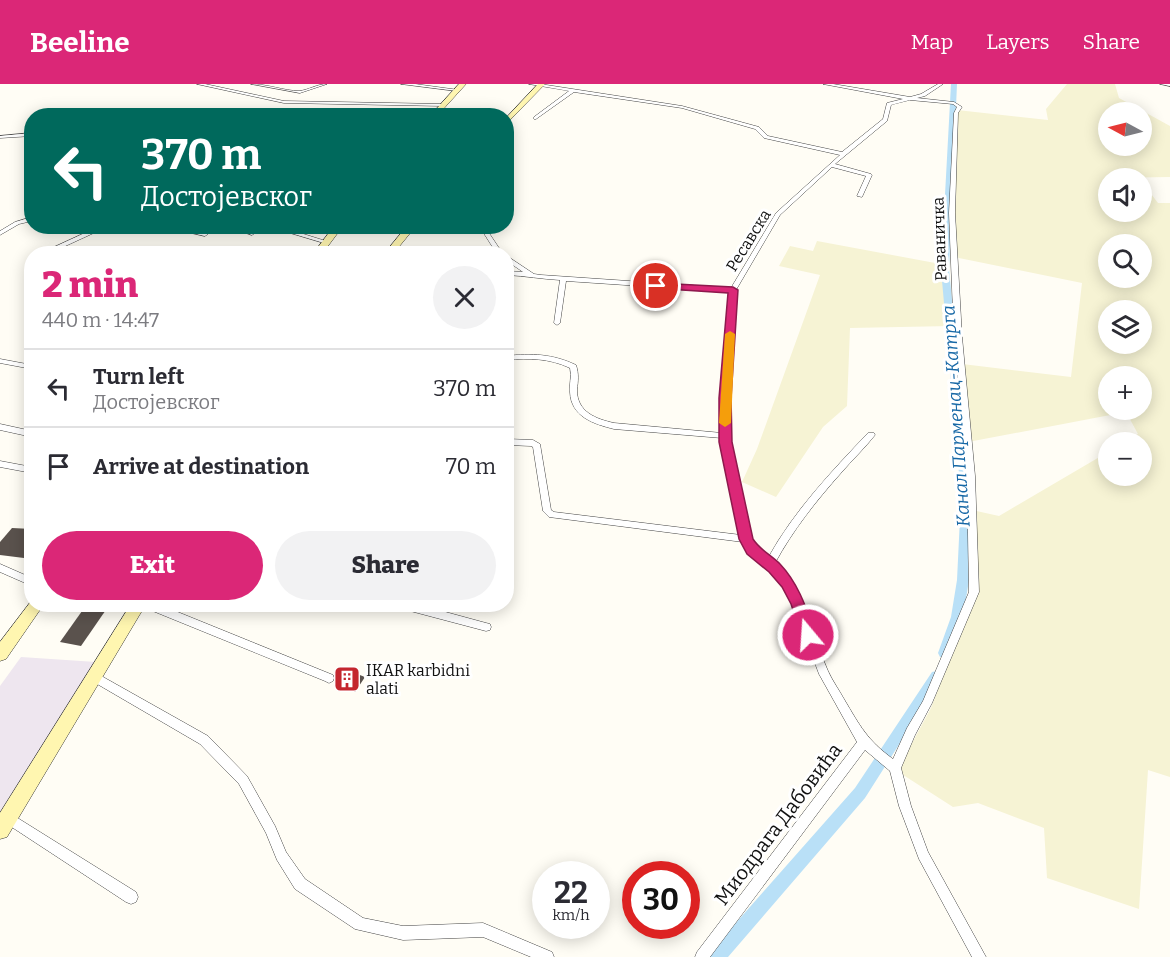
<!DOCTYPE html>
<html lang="en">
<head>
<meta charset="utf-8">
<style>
	:root { --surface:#fff; --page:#f2f2f3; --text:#2b2b33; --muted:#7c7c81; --line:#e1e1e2; --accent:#db2777 }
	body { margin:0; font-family:Bitter,serif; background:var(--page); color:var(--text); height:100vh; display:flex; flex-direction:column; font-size:22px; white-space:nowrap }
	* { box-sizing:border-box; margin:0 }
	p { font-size:20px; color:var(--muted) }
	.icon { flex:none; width:33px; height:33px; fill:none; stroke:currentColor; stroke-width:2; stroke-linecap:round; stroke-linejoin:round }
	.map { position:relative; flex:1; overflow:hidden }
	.details { position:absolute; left:24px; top:162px; width:490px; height:366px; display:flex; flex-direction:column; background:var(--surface); border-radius:24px; box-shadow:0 3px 15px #0003 }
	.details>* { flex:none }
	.guide { position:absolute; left:24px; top:24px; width:490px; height:126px; border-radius:24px; box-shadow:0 3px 15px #0003; background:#00695c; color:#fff; overflow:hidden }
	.needle { width:39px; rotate:277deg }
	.tools { position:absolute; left:1098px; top:18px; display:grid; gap:12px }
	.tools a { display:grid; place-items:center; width:54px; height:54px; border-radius:50%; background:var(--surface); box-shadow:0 3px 15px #0003; font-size:30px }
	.speed { position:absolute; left:532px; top:777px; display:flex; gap:12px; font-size:30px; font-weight:700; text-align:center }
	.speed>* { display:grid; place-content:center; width:78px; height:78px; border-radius:50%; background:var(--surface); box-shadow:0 3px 15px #0003; line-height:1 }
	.speed small { font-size:15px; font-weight:400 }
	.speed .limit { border:9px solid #d22; background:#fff; color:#111 }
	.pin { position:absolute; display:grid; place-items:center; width:51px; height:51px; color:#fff; margin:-26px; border:3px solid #fff; border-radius:50%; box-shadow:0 2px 6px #0007 }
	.me { position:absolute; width:66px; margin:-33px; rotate:342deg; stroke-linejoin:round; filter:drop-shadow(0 0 4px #0008) }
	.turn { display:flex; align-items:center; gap:21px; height:126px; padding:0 18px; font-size:27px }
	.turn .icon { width:78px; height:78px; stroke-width:2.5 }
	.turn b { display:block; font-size:42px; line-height:51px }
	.round { display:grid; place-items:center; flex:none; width:63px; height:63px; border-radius:32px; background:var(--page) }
	.overview { display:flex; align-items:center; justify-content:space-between; height:102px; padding:0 18px }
	h1 { font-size:36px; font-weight:800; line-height:45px; color:var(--accent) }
	.action { display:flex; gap:12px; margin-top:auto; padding:12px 18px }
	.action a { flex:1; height:69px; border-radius:36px; background:var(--accent); color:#fff; font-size:24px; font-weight:800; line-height:69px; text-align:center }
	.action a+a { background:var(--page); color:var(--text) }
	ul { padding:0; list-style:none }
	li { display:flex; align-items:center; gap:18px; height:78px; padding:0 18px; border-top:2px solid var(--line) }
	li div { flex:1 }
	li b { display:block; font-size:22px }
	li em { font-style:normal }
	header { display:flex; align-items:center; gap:36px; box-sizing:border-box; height:84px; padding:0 30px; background:var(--accent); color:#fff }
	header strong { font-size:28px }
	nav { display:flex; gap:33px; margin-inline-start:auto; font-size:21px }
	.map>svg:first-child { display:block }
	.industrial { fill:#eee6ef }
	.farmland { fill:#f6f3d4; fill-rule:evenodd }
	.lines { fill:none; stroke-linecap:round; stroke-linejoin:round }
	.canal { fill:#b9e0f7; fill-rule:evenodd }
	.building { fill:#5a524d }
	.street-casing { stroke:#444; stroke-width:1 }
	.secondary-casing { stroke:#333; stroke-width:1 }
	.street { fill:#fff; fill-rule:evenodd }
	.secondary { fill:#fff6b0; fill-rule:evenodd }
	.route { fill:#db2777; stroke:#8e194d; stroke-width:1.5 }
	.slow { fill:#f59e0b }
	.labels { text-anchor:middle; stroke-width:6; stroke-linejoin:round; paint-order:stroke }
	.street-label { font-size:16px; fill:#111; stroke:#fff }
	.poi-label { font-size:16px; fill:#111; stroke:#fff; text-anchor:start }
	.water-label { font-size:18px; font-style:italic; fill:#1768a6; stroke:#fff }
	.near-street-label { font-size:20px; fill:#111; stroke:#fff }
</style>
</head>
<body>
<header>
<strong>Beeline</strong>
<nav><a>Map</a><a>Layers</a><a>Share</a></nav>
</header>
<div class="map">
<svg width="1170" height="873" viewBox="0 0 1170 873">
	<rect width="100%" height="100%" fill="#fffdf5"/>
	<polygon class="industrial" points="21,573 96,578 0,728 0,602"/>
	<g class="farmland">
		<path d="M 1067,0 L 1115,0 L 1119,14 L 1170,42 L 1170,93 L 1108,94 L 1108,128 L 1142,128 L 1142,98 L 1158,119 L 1170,119 L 1170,693 L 1148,686 L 1139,825 L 1047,794 L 1044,744 L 978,719 L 953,723 L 897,687 L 931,624 L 974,508 L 972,426 L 999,432 L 1108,368 L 1108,392 L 1142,392 L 1142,358 L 1124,358 L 1138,350 L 1126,328 L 968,358 L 954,279 L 1071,293 L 1082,199 L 954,173 L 952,129 L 957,26 L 1048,36 L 1046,25 ZM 1108,28 L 1142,28 L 1142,62 L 1108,62 ZM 1108,160 L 1142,160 L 1142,194 L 1108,194 ZM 1108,226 L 1142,226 L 1142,260 L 1108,260 ZM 1108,292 L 1142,292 L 1142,326 L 1108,326 Z"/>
		<polygon points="817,157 946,181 951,242 850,244 847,322 823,343 776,413 742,398 757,365 820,191 779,182 790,162 813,167"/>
	</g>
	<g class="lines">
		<g class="canal">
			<polygon points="951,0 957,0 949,185 971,413 969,496 963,533 950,569 948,573 944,574 940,573 938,569 951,533 957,496 961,413 941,185"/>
			<polygon points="936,587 940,588 942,592 940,596 865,714 728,873 709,873 711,867 855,704 932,588"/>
		</g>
	</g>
	<g class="building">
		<polygon points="12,444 32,445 32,475 0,471 0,458"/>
		<polygon points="87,520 110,520 81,562 60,558"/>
		<polygon points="339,583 365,593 355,608 334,599 336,595 334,589"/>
	</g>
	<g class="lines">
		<defs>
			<g id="street">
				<polygon points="197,0 205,0 284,17 443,20 445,21 443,22 284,19"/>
				<path d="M 251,0 C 267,0 285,7 299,7 C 309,6 317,0 327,0 L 300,9 Z"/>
				<polygon points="401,0 415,0 459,6 457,7"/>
				<path d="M 529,0 L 540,0 L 682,22 L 759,43 L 768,52 L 842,68 L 883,35 L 887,19 L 903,15 L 823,0 L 833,0 L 910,13 L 921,10 L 938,0 L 943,0 L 925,12 L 917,14 L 954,18 L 962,23 L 958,29 L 955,129 L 962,253 L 975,392 L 979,508 L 932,619 L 915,651 L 901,684 L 911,722 L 928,768 L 986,873 L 972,873 L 919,775 L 899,722 L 890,687 L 865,666 L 710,873 L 695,873 L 697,868 L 857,658 L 819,590 L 793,520 L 784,502 L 771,487 L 749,468 L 743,458 L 549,433 L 543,427 L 533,363 L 531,362 L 507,361 L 507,355 L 533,356 L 540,360 L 551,426 L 554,428 L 741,451 L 722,354 L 614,345 C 594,340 571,333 570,308 C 569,300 572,293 570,284 C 549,274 529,274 507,276 L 507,272 C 531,269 553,270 576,281 C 579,290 578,297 577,306 C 577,328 596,335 614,339 L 722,349 L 721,314 L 730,208 L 566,197 L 560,239 L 557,241 L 554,239 L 560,196 C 542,195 525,192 507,191 L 507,187 L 523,188 L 507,177 L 507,172 L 534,190 L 541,191 L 731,204 L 776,129 L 840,71 L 764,54 L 755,45 L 682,24 L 574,8 L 536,35 L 534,35 L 534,33 L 569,7 ZM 910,16 L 953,20 L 957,23 L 954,29 L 949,129 L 954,253 L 967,392 L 969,508 L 923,617 L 907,644 L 893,675 C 867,656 860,642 844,615 C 839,606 832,596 828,587 C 812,550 805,507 775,479 C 793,446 816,417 841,389 C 852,376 865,364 875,351 L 874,349 L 868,349 C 831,388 794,427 768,474 L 755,464 L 751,455 L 730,358 L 729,314 L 736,206 L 780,131 L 832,83 L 866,92 L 857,112 L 862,113 L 872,91 L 871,90 L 835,80 L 887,37 L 891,21 Z"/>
				<polygon points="1160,0 1170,0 1170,2"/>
				<polygon points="145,27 149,27 154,32 148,32"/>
				<polygon points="32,49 32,52 0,54 0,52"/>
				<polygon points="32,133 32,137 19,140 0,151 0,147 15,138"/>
				<polygon points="100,142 109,142 48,170 39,170"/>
				<polygon points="161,142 176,142 208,150 205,152"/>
				<polygon points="227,142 238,142 255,149 252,151"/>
				<polygon points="267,142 278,142 329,158 324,159"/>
				<polygon points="463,142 475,142 487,146 503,170 497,170 483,148"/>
				<polygon points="0,275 32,281 32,285 0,279"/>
				<polygon points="0,340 32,347 32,353 0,346"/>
				<polygon points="0,377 32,383 32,389 0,383"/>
				<polygon points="0,480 32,494 32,502 0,488"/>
				<polygon points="141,520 158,520 333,591 334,594 333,597 329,599 325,597 143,523"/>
				<polygon points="394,520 416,520 486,539 490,540 491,543 490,546 486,547 399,524 396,523"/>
				<polygon points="96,589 208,652 247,692 275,742 286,768 305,795 363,834 403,842 483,839 552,868 554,873 531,873 483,853 403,856 355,845 295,805 277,776 266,749 239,700 200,660 92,597 91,594 92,591"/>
				<polygon points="8,728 136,808 138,813 136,818 131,820 126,818 4,738 2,734 4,730"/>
			</g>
			<g id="secondary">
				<polygon points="459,0 466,0 437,32 430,32"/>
				<polygon points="538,0 545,0 507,39 507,33"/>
				<polygon points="334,142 343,142 322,170 313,170"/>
				<polygon points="407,142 416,142 393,170 384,170"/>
				<polygon points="32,516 32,520 44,520 6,575 0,577 0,558"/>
				<polygon points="131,520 146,520 7,753 0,755 0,729"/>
			</g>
		</defs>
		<use href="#street" class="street-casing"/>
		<use href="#secondary" class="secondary-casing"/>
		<use href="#street" class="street"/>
		<use href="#secondary" class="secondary"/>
	</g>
	<path class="route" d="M 656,199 L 733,203 L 738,206 L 731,314 L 732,358 L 753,455 C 760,466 771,471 780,480 C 799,500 807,526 816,551 L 814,556 L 808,557 L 803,556 L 791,520 L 782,503 L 769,488 L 747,470 L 739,455 L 719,358 L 719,314 L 728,209 L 652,204 L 652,200 Z"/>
	<polygon class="slow" points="730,247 735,250 731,339 725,343 719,339 725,250"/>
	<defs>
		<symbol id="building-square" viewBox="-11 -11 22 22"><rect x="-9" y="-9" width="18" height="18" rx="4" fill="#c4262e" stroke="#fff"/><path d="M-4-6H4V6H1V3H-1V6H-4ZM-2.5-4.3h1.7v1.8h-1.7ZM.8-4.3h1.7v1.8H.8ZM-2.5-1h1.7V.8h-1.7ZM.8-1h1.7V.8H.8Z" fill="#fff"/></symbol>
	</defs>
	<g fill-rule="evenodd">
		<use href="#building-square" x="332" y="580" width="30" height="30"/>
	</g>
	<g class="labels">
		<g class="street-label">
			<text transform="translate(939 155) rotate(-92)" y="6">Раваничка</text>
			<text transform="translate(748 156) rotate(-58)" y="6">Ресавска</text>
		</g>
		<g class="poi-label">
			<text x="366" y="592">IKAR karbidni<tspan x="366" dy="18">alati</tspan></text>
		</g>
		<g class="water-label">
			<text transform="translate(956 332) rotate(-94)" y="6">Канал Парменац-Катрга</text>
		</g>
		<g class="near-street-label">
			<text transform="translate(778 740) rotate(-53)" y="7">Миодрага Дабовића</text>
		</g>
	</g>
</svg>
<div class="tools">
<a><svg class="needle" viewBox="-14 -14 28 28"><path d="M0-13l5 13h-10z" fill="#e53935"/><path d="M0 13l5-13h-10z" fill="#7c7c81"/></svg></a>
<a><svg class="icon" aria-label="sound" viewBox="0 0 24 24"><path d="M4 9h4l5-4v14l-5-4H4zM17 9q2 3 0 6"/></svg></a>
<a><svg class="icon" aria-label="search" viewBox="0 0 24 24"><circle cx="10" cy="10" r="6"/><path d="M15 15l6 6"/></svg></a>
<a><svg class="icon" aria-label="layers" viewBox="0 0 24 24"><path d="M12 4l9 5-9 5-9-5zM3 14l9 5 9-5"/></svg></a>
<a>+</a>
<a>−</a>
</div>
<div class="speed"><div>22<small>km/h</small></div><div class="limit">30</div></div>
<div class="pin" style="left:656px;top:202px;background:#d93025"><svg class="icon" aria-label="arrive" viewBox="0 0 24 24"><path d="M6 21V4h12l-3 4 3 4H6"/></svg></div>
<svg class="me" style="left:808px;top:551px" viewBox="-20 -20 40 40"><circle r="17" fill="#db2777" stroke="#fff" stroke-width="3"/><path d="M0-11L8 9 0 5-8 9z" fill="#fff"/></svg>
<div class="guide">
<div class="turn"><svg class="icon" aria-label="left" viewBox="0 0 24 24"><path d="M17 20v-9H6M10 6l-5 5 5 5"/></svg><div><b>370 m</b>Достојевског</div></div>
</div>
<section class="details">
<div class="overview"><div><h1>2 min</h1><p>440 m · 14:47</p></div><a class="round"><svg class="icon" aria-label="close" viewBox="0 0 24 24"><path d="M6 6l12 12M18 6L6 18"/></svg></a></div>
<ul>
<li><svg class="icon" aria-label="left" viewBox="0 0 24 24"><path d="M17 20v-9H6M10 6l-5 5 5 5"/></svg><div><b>Turn left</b><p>Достојевског</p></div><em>370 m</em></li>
<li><svg class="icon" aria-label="arrive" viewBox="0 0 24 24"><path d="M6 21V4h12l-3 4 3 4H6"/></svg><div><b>Arrive at destination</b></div><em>70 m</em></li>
</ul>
<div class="action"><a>Exit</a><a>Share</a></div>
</section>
</div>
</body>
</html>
